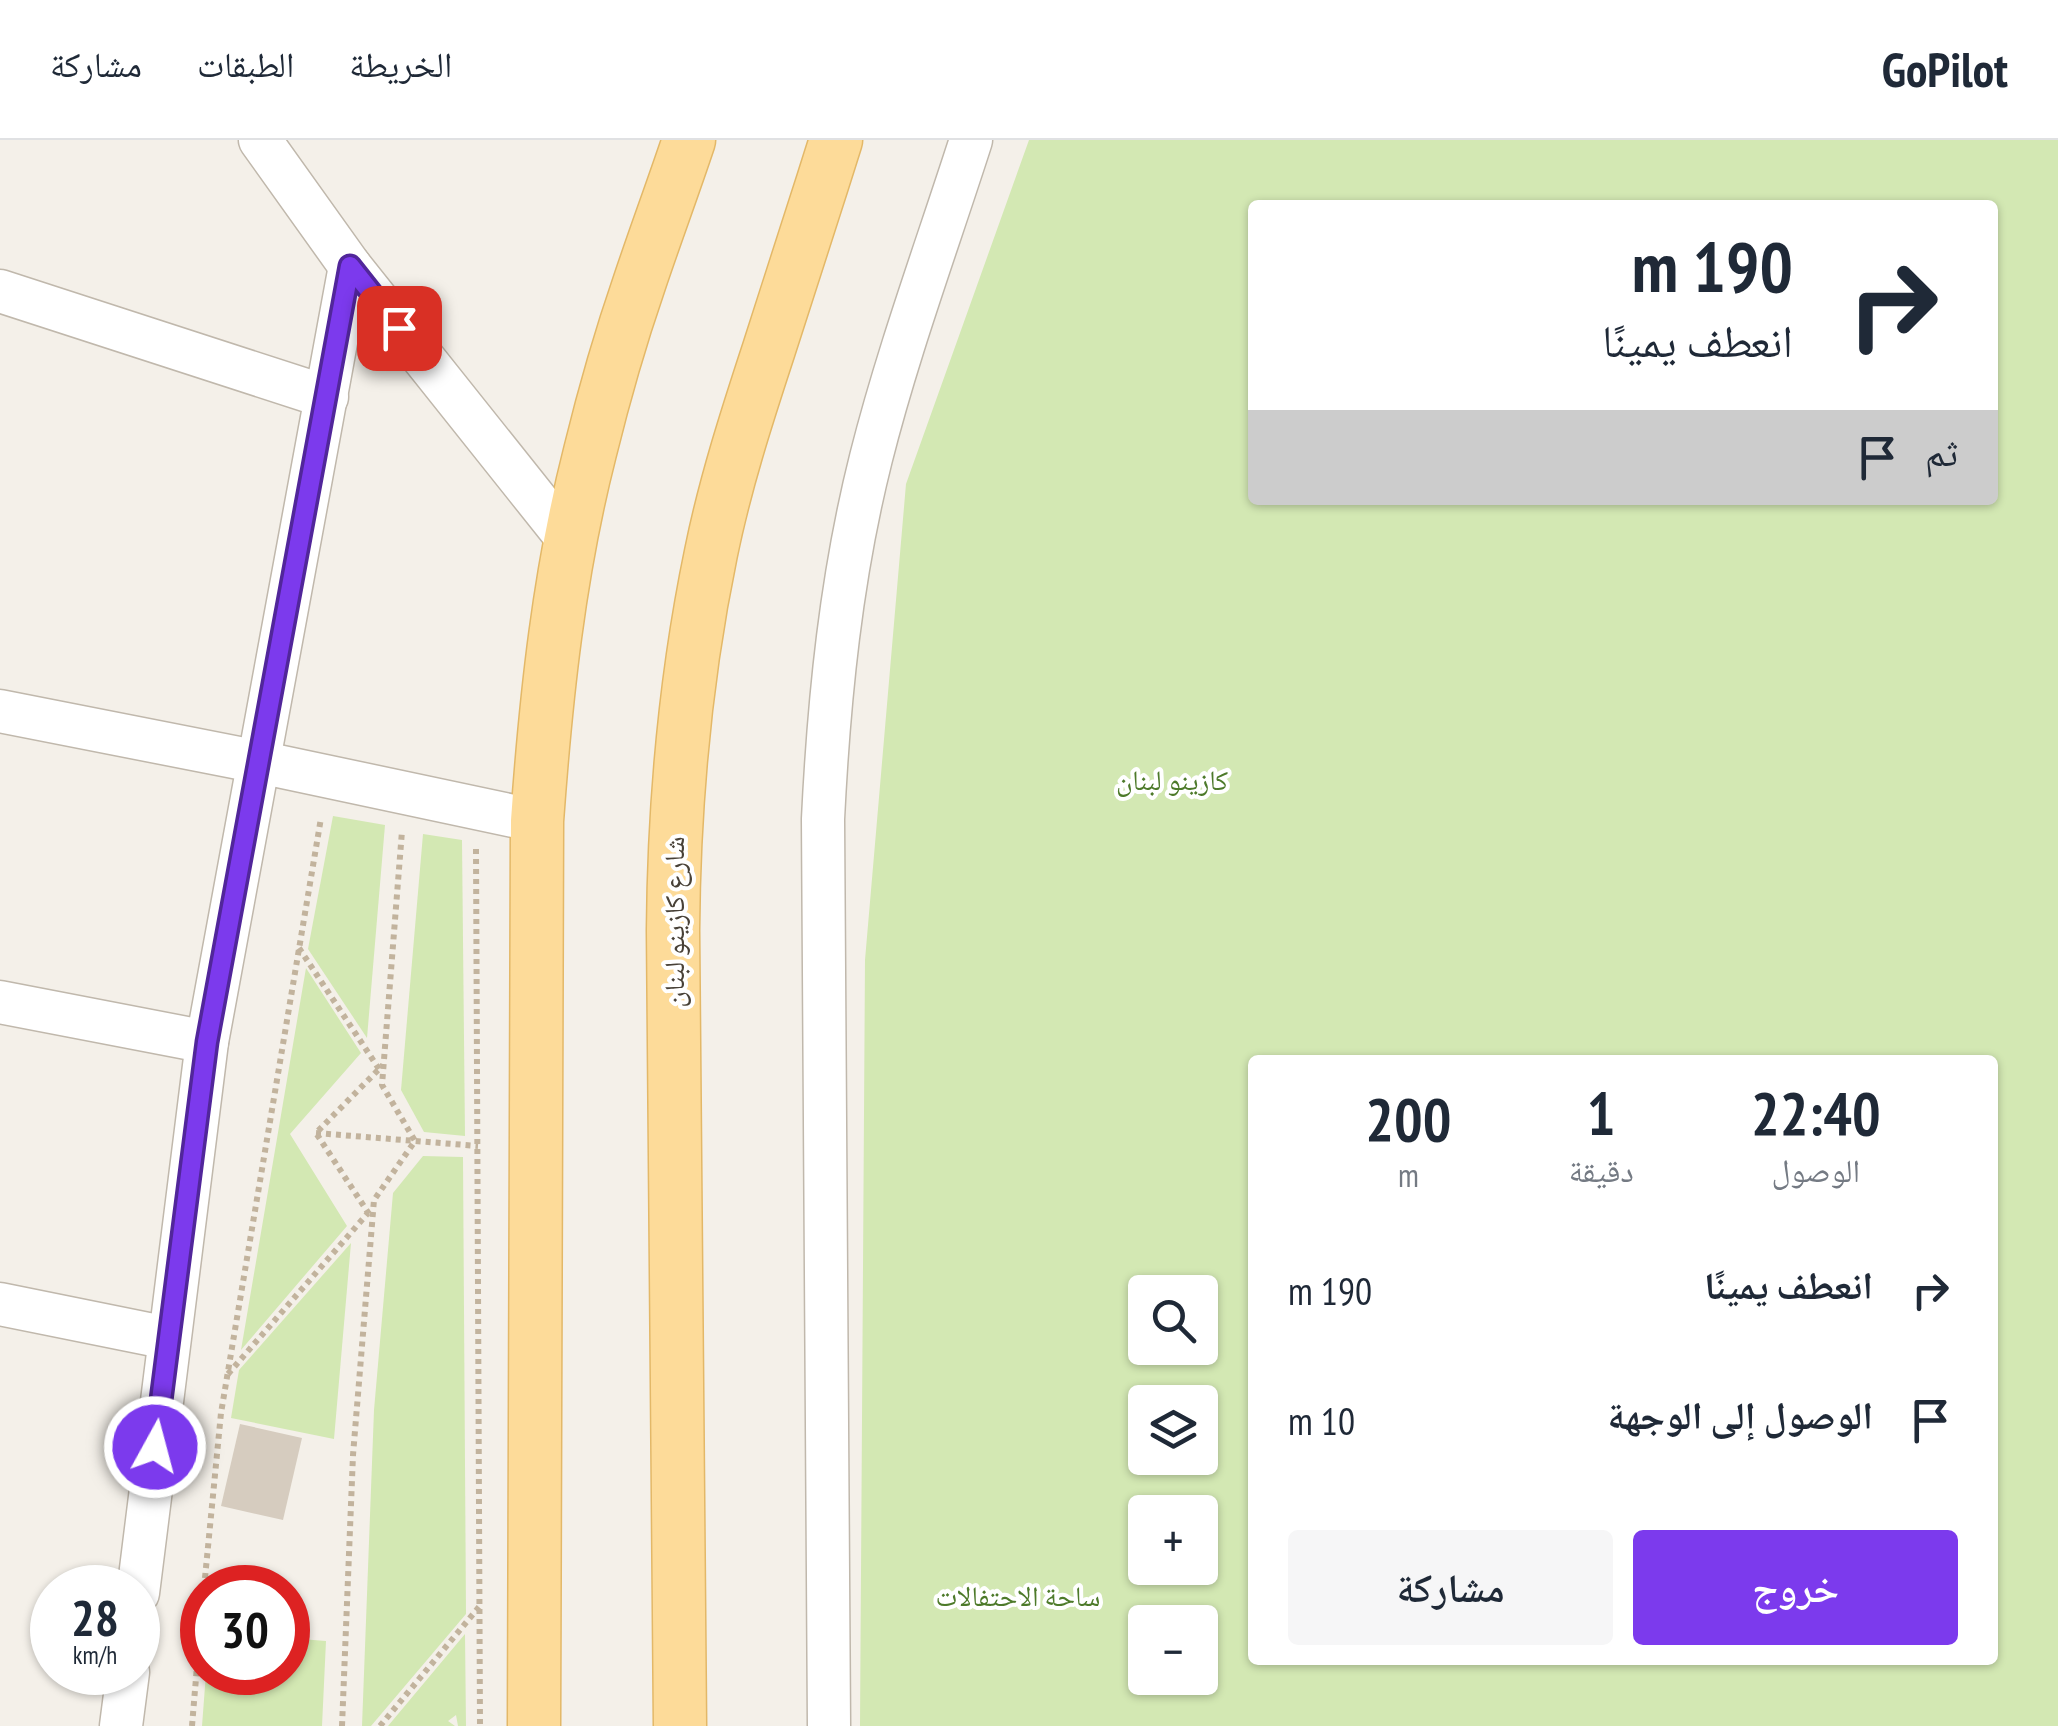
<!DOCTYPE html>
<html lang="ar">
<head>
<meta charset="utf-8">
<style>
	:root { --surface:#fff; --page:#f6f6f7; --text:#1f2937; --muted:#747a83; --line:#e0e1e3; --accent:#7c3aed }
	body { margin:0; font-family:"PT Sans Narrow","Noto Naskh Arabic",sans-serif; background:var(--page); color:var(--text); direction:rtl; height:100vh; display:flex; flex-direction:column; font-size:38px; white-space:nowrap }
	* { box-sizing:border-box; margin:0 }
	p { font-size:32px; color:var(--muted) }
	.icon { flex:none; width:55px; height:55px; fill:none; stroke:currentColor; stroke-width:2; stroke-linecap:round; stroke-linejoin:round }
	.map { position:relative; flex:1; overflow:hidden; direction:ltr }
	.sheet { position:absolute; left:1248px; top:915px; width:750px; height:610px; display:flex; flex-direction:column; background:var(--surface); border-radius:10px; box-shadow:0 2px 8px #0004; direction:rtl }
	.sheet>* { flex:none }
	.top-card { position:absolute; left:1248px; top:60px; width:750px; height:305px; border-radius:10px; box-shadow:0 2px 8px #0004; direction:rtl; background:#fff; color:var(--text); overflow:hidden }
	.controls { position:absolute; left:1128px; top:1135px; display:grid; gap:20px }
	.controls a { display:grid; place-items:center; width:90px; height:90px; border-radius:10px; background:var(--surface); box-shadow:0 2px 8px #0004; font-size:50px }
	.speed { position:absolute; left:30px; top:1425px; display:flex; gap:20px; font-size:50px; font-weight:700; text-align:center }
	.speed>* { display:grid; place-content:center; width:130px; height:130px; border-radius:50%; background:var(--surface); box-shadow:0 2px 8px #0004; line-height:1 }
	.speed small { font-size:25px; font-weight:400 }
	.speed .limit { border:15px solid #d22; background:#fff; color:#111 }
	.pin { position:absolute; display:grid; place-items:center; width:85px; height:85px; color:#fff; margin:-42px; border-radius:20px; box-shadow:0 5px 15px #0006 }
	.me { position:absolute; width:110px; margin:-55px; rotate:7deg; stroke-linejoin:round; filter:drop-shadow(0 0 8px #0008) }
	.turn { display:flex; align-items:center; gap:35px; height:210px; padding:0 40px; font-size:45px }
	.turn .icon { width:130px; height:130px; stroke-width:2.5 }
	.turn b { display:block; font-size:70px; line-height:85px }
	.then { display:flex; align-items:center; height:95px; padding:0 40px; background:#0003; gap:20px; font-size:38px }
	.eta { display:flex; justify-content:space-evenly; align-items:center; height:170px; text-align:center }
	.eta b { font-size:60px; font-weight:600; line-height:70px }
	.cta { display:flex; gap:20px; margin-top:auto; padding:20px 40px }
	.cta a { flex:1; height:115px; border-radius:10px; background:var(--accent); color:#fff; font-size:40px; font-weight:600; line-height:115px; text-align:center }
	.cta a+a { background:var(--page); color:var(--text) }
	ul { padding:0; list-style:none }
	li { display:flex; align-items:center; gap:30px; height:130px; padding:0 40px }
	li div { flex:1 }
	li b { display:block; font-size:38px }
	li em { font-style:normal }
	header { display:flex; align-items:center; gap:60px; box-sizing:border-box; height:140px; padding:0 50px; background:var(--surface); border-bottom:2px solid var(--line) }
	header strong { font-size:48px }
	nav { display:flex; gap:55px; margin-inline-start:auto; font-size:35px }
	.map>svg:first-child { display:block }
	.green { fill:#d3e8b3; fill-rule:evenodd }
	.building { fill:#d6ccbf }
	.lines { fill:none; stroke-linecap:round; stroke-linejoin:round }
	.minor-casing { stroke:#c0b8ac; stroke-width:45 }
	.major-casing { stroke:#e3b868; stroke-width:55 }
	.path { stroke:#c2b39d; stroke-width:6; stroke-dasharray:5 5; stroke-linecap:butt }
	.minor { stroke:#fff; stroke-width:42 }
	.major { stroke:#fddb99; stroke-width:52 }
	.route-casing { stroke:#51269a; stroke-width:25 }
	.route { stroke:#7c3aed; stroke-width:18 }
	.labels { text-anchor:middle; stroke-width:8; stroke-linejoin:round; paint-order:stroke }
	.park-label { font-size:28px; fill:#4d7a2a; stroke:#fff }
	.street-label { font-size:28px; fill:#484137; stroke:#fff }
</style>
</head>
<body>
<header>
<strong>GoPilot</strong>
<nav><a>الخريطة</a><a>الطبقات</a><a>مشاركة</a></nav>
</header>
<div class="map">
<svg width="2058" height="1586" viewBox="0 0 2058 1586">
	<rect width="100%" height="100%" fill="#f4f0e9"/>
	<g class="green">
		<path d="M 1029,0 L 2058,0 L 2058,1586 L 860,1586 L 865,820 L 906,344 ZM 1252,65 L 1992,65 L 1992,360 L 1252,360 ZM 1992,920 L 1992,1520 L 1252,1520 L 1252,920 ZM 1145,1152 L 1200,1152 L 1200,1208 L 1145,1208 ZM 1145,1262 L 1200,1262 L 1200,1318 L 1145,1318 ZM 1200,1372 L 1200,1428 L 1145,1428 L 1145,1372 ZM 1200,1482 L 1200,1538 L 1145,1538 L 1145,1482 Z"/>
		<polygon points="333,676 385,685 367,898 308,809"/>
		<polygon points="423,694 462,700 465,996 424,992 401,950"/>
		<polygon points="306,828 361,913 290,994 347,1086 241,1210"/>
		<polygon points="423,1016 463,1017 466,1474 371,1586 362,1586 374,1270 393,1053"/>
		<polygon points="351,1103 334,1299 231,1278 239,1230"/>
		<polygon points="465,1494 466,1586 458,1586 456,1575 448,1581 455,1586 388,1586"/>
		<polygon points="288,1498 326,1501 322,1586 202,1586 206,1533 288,1532"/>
	</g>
	<polygon class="building" points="240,1284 302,1298 283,1380 221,1366"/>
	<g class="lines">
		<defs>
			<g id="minor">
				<polyline points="260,0 350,126 570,402"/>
				<polyline points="0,151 327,257"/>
				<polyline points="0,571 259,622 537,681"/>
				<polyline points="0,862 207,902"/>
				<polyline points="0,1164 168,1198"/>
				<polyline points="138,1453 207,902 350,126"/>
				<polyline points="121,1586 128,1532"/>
				<path d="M 829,1586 L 823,679 C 829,557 841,437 871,318 C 898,211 937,106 971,0"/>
			</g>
			<g id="major">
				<path d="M 534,1586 L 537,681 C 546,556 559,433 590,312 C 604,255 620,199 639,144 C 655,96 673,48 689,0"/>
				<path d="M 680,1586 L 673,790 C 674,663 685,538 711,413 C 725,344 747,276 769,209 C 791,140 814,70 836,0"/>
			</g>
		</defs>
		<use href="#minor" class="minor-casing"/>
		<use href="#major" class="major-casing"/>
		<g class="path">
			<polyline points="476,709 480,1586"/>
			<polyline points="299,808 379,929"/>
			<polyline points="316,993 478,1006"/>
			<polyline points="369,1074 316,993 383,925"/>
			<polyline points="228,1234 368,1073"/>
			<polyline points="204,1448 221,1273 321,678"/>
			<polyline points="192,1586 202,1466"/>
			<polyline points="342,1586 353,1315 374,1060 415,1001 382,945 402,691"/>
			<polyline points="380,1586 479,1467"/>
		</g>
		<use href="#minor" class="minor"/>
		<use href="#major" class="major"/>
	</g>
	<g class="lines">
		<defs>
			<polyline id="route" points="155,1307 207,902 350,126 399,188"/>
		</defs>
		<use href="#route" class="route-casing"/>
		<use href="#route" class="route"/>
	</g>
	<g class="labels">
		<g class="park-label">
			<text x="1172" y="650">كازينو لبنان</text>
			<text x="1018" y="1466">ساحة الاحتفالات</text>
		</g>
		<g class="street-label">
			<text transform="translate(674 782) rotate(-90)" y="10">شارع كازينو لبنان</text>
		</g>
	</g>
</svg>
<div class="controls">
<a><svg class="icon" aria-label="search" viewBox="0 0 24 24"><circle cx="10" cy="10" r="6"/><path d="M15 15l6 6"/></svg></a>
<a><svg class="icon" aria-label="layers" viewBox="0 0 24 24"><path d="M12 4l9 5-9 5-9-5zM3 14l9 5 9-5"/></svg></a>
<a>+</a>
<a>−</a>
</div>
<div class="speed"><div>28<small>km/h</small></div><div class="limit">30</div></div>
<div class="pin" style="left:399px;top:188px;background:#d93025"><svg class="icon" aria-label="arrive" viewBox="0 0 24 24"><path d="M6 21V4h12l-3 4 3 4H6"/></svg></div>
<svg class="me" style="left:155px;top:1307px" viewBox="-20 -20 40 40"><circle r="17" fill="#7c3aed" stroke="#fff" stroke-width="3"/><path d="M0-11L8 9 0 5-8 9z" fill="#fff"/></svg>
<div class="top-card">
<div class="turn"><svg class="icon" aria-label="right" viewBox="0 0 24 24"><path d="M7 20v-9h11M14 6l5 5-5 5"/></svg><div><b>190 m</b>انعطف يمينًا</div></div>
<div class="then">ثم<svg class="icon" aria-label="arrive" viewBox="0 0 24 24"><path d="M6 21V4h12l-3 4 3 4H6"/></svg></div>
</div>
<section class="sheet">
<div class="eta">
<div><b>22:40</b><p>الوصول</p></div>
<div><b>1</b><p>دقيقة</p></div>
<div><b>200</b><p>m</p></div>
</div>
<ul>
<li><svg class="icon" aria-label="right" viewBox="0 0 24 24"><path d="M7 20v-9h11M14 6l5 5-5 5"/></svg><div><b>انعطف يمينًا</b></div><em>190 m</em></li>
<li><svg class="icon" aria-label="arrive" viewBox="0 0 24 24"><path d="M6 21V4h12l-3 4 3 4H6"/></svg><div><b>الوصول إلى الوجهة</b></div><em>10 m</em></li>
</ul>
<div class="cta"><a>خروج</a><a>مشاركة</a></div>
</section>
</div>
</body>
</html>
